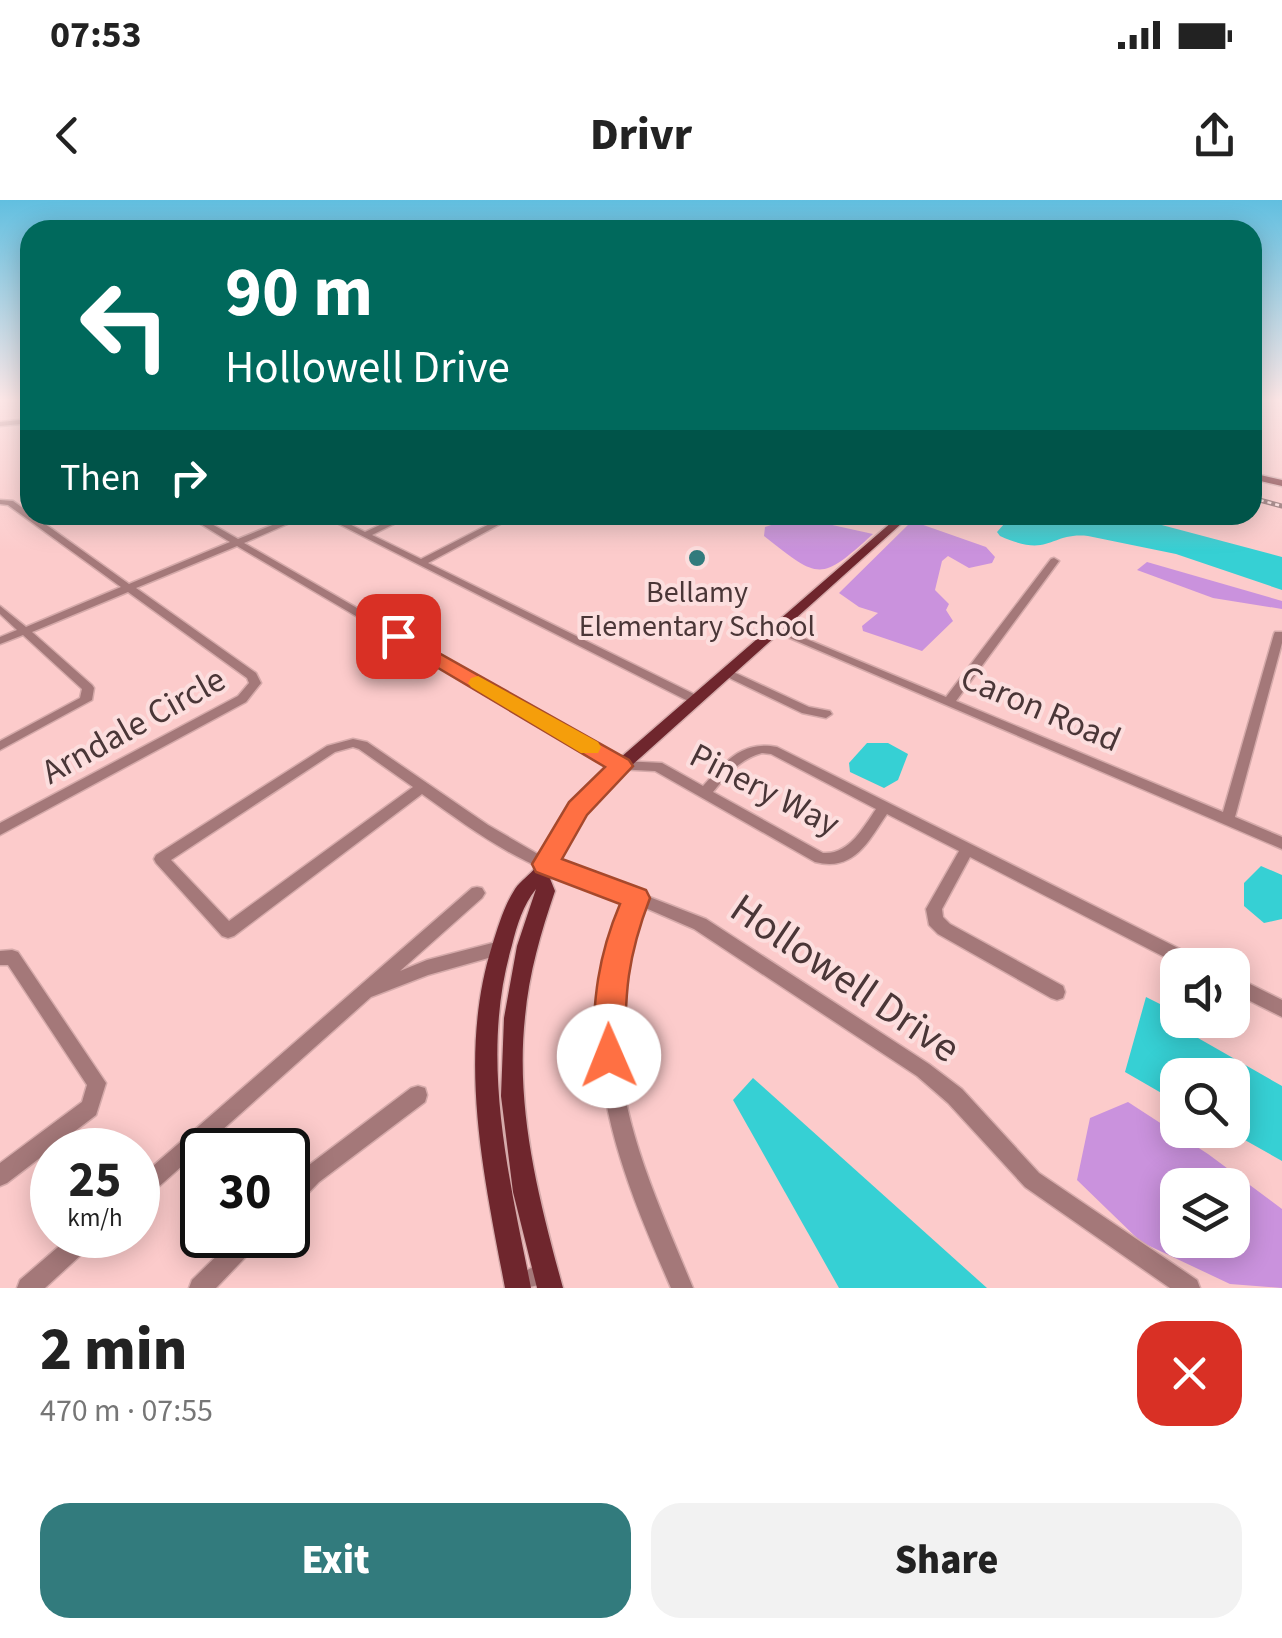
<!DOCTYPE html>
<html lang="en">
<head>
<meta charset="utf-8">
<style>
	:root { --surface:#fff; --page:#f2f2f2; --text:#222; --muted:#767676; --accent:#327b7d }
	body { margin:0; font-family:"Source Sans 3",sans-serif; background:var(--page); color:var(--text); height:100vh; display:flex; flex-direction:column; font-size:38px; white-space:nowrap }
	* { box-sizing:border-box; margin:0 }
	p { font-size:32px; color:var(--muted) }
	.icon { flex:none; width:55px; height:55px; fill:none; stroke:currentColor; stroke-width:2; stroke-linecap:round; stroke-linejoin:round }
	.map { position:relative; height:1088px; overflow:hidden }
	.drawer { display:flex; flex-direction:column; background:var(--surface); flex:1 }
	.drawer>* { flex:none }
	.top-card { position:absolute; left:20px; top:20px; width:1242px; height:305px; border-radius:30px; box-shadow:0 5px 25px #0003; background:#00695c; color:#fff; overflow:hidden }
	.tools { position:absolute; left:1160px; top:748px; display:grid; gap:20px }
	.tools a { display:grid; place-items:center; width:90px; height:90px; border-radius:20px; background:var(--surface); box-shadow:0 5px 25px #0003; font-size:50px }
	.speed { position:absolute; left:30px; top:928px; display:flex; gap:20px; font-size:50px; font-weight:700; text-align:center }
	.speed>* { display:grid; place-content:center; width:130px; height:130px; border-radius:50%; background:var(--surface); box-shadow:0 5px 25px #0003; line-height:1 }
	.speed small { font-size:25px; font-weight:400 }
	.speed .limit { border:5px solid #111; border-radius:15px; background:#fff; color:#111 }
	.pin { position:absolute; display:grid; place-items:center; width:85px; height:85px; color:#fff; margin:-42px; border-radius:20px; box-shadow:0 5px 15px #0006 }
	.me { position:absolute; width:110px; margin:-55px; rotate:359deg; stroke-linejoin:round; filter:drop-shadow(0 0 8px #0008) }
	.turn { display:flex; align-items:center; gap:35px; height:210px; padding:0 40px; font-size:45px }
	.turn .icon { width:130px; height:130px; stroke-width:2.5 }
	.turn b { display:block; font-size:70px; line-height:85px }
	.then { display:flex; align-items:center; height:95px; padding:0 40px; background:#0003; gap:20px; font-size:38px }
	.round { display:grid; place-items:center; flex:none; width:105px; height:105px; border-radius:30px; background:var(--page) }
	.overview { display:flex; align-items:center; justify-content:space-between; height:170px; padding:0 40px }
	h1 { font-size:60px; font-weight:800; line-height:75px }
	.cta { display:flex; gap:20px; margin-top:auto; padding:20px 40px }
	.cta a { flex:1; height:115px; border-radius:30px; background:var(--accent); color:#fff; font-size:40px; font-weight:800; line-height:115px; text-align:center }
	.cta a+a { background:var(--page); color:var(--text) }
	.status { display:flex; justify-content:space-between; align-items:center; height:70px; padding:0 50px; background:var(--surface); direction:ltr }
	.status svg { height:28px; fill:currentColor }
	header { display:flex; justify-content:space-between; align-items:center; height:130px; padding:0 40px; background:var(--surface); font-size:45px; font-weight:800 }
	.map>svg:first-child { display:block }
	.green { fill:#ca92dd; fill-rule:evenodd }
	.water { fill:#36d0d4 }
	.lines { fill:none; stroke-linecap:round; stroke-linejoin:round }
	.minor-casing { stroke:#d5aaaa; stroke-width:3 }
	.major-casing { stroke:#d5aaaa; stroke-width:3 }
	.minor { fill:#a47879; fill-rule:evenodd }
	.major { fill:#6f262d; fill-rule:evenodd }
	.rail-casing { stroke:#856768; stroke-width:5 }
	.rail { stroke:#fcdede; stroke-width:2.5; stroke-dasharray:4; stroke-linecap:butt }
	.route { fill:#ff7043; stroke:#a6492c; stroke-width:2.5 }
	.slow { fill:#f59e0b }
	.poi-dot { fill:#327b7d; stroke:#fcdede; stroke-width:4 }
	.labels { text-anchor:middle; stroke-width:8; stroke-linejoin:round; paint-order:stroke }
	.far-poi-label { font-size:30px; fill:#4a3637; stroke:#fcdede }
	.street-label { font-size:35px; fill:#4a3637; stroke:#fcdede }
	.near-street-label { font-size:42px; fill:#4a3637; stroke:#fcdede }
</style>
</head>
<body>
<div class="status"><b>07:53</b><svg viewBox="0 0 49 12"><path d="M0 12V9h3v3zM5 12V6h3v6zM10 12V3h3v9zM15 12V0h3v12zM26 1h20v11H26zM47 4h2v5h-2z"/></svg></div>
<header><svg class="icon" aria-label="back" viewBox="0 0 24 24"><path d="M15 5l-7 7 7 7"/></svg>Drivr<svg class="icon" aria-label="share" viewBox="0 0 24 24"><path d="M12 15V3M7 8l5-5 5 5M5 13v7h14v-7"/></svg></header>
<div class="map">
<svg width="1282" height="1088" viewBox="0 0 1282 1088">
	<rect width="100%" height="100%" fill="#fccbcb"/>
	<g class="green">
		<path d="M 796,317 L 873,334 C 820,382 820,380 764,336 L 765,327 Z"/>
		<polygon points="912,321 986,347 995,357 992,363 969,368 948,356 942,361 935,390 949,404 946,410 953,421 922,451 863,431 862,426 878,413 859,407 839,393"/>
		<polygon points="1147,362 1282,401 1282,409 1213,398 1137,370"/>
		<path d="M 1128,902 L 1208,954 L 1282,1009 L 1282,1088 L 1230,1084 L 1141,1042 L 1077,980 L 1090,918 ZM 1232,985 L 1232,1040 L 1178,1040 L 1178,985 Z"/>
	</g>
	<g class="water">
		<path d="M 1012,315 L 1124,315 L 1282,357 L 1282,390 L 1176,354 L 1088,336 C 1049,332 1051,359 1000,336 L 997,332 Z"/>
		<polygon points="867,543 888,543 908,554 898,580 884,588 850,572 849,563"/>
		<polygon points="1261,666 1282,675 1282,719 1264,723 1244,706 1244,683"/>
		<polygon points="1146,797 1164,806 1198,838 1282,886 1282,961 1227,930 1232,930 1232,875 1178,875 1177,902 1125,872"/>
		<polygon points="753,878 987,1088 839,1088 733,900"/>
	</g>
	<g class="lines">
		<defs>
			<g id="minor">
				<polygon points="30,219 30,223 0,226 0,222"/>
				<path d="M 0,300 L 13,301 L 129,384 L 230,342 L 186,315 L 196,315 L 238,339 L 297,315 L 308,315 L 244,343 L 623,561 L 662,563 L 703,586 C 725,562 742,540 777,547 L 1202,760 L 1204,765 L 1180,765 L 970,657 L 942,709 L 943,717 L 950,724 L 1063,786 L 1065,792 L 1063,798 L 1057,800 L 1051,798 L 938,734 L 929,725 L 926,709 L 959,651 L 887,614 C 868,642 854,672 815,662 L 655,571 L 616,569 L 237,346 L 136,388 L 256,473 L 261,483 L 246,502 L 0,635 L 0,623 L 238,496 L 249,483 L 247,478 L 128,392 L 32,432 L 92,485 L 94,488 L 92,500 L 0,550 L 0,541 L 80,498 L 82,489 L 23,435 L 0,444 L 0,437 L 17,430 L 0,414 L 0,406 L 26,427 L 121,387 L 8,305 L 0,304 ZM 762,553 L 771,554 L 876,609 C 863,628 849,655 823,653 L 713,592 C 727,575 740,559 762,553 Z"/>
				<polygon points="321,315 332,315 365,332 401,315 412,315 372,335 421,359 507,315 517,315 428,363 700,497 702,500 700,503 692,503"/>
				<polygon points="870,315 882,315 901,323 894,325"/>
				<polygon points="1054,358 1059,361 956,501 1223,612 1274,434 1275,432 1282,432 1282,443 1235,617 1282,637 1282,649 771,430 776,427 780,428 946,497 1051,359"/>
				<polygon points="727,469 809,507 830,511 832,514 826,518 802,513 723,475 721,473"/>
				<path d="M 353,539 L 367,542 L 488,625 L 536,653 L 706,719 L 929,864 L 962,889 L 1039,973 L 1197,1080 L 1200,1088 L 1170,1088 L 1025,987 L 948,903 L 917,876 L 694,729 L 641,706 C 636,721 630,736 627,751 C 597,876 647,976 693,1088 L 671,1088 C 632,998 589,899 602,798 C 607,765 617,733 627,701 C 593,689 559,678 526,661 C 489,643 456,618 422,594 L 234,736 L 228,738 L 222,736 L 156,663 L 154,659 L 156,655 L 327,546 ZM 353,547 L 359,549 L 413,587 L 229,721 L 171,660 L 335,552 Z"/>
				<polygon points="477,687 482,688 485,693 482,698 400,771 427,760 500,741 506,743 508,748 506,753 428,775 371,797 145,999 138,1002 138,979 472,688"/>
				<polygon points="12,750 18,752 106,883 96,915 7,983 0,986 0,963 82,902 87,885 8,765 0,765 0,751"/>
				<polygon points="1232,775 1282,800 1282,817 1232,792"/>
				<polygon points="418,886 425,888 427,895 425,902 319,982 295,1007 288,1010 288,986 305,968 411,888"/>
				<polygon points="72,1035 99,1035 95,1042 45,1088 17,1088 20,1080"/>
				<polygon points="238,1035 264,1035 260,1042 216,1088 189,1088 192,1080"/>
				<path d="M 544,1061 L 552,1064 L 555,1072 C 547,1088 524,1088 506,1088 L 509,1080 Z"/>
			</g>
			<g id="major">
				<polygon points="1252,273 1282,280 1282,286 1252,279"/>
				<path d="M 900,315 L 911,315 L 602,592 L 578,621 L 549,676 L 555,691 C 541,732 529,773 525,817 C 515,909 539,1000 563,1088 L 537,1088 L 513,992 L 501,896 L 504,818 L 517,746 L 536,689 C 523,705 517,725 512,745 C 479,858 509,976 531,1088 L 505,1088 C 484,976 457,858 492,746 C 498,727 504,706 515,689 C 521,680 530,675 536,667 C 547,650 554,630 566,613 C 573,603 582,593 590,584 Z"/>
			</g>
		</defs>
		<use href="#minor" class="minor-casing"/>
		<use href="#major" class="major-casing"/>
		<use href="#minor" class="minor"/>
		<use href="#major" class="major"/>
		<defs>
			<polyline id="rail" points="1252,298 1282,306"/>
		</defs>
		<use href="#rail" class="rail-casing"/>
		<use href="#rail" class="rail"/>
	</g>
	<linearGradient id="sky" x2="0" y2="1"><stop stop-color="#61bfe0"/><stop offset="0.57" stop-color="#fee8e8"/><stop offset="1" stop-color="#fee8e8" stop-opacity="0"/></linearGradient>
	<rect width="1282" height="351" fill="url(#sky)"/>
	<path class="route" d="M 398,430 L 629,560 L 633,566 L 587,615 L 562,659 L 646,690 L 650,698 C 627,758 625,793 625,856 L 620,868 L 609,873 L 597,868 L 592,856 C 594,799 597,758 620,704 L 536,672 L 532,664 L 569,602 L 605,567 L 391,440 L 388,436 Z"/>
	<polygon class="slow" points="478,476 598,542 601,547 598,553 581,553 471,487 468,483 471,478"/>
	<circle class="poi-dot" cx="697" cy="358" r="10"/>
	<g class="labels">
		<g class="far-poi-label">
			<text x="697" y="402">Bellamy<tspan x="697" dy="34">Elementary School</tspan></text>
		</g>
		<g class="street-label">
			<text transform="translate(1041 508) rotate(23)" y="12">Caron Road</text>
			<text transform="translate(133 525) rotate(-29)" y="12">Arndale Circle</text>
			<text transform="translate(765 589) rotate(27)" y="12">Pinery Way</text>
		</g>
		<g class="near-street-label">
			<text transform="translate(846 777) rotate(34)" y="15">Hollowell Drive</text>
		</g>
	</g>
</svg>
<div class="tools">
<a><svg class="icon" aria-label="sound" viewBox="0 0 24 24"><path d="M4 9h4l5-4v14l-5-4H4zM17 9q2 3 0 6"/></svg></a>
<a><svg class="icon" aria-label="search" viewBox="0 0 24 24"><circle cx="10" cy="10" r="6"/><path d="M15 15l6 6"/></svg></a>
<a><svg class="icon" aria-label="layers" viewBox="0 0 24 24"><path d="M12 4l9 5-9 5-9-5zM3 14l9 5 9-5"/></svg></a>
</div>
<div class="speed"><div>25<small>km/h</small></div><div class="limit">30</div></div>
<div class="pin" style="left:398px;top:436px;background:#d93025"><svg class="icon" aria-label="arrive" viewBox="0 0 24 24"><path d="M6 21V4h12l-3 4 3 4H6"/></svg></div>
<svg class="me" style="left:609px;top:856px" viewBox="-20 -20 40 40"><circle r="19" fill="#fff"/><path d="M0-13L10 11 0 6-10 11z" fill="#ff7043"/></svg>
<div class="top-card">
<div class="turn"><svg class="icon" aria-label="left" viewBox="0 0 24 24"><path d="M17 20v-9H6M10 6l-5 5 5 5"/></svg><div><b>90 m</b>Hollowell Drive</div></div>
<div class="then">Then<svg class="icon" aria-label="right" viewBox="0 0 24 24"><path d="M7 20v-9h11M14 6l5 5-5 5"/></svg></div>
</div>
</div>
<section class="drawer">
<div class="overview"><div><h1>2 min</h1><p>470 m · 07:55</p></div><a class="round" style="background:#d93025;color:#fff"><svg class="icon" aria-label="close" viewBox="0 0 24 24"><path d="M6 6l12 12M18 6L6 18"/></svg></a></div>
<div class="cta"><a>Exit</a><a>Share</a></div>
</section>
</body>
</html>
